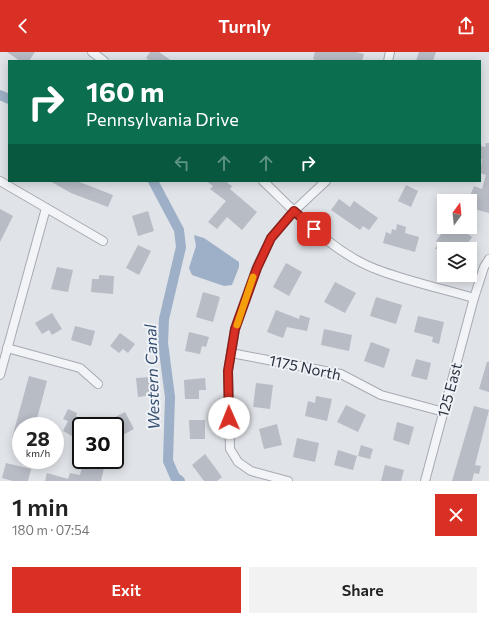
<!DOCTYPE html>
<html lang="en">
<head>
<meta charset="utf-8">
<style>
	:root { --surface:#fff; --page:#f2f2f2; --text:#222; --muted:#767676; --accent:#d93025 }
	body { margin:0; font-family:Commissioner,sans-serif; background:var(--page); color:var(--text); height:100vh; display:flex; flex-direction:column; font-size:15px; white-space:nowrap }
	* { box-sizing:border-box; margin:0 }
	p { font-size:13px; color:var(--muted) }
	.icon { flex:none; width:22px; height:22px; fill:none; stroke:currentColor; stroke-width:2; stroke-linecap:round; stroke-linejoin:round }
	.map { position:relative; height:429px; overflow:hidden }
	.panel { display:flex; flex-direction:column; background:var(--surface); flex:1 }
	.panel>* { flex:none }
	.banner { position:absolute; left:8px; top:8px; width:473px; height:122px; border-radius:0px; box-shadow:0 2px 10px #0003; background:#0b6e4f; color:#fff; overflow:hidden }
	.needle { width:26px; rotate:15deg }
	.controls { position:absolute; left:437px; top:142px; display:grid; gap:8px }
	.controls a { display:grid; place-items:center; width:40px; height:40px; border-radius:0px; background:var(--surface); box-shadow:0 2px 10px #0003; font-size:20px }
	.speed { position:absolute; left:12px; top:365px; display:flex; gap:8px; font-size:20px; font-weight:700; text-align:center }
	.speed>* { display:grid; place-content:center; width:52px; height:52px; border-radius:50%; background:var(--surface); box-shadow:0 2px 10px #0003; line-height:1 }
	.speed small { font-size:10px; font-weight:400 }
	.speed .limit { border:2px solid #111; border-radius:6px; background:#fff; color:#111 }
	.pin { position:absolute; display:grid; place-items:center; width:34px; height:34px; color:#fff; margin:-17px; border-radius:8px; box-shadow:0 2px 6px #0006 }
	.me { position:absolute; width:44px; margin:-22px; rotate:359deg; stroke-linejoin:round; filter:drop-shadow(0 0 3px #0008) }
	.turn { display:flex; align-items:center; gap:14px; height:84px; padding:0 12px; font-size:18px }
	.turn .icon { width:52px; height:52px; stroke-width:2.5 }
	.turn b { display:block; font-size:28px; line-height:34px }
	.lanes { display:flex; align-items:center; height:38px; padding:0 12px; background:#0003; justify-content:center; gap:20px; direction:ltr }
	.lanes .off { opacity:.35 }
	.round { display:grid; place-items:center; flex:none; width:42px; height:42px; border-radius:0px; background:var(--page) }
	.summary { display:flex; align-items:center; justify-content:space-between; height:68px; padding:0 12px }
	h1 { font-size:24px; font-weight:600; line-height:30px }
	.button { display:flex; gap:8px; margin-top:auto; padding:8px 12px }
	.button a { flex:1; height:46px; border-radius:0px; background:var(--accent); color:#fff; font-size:16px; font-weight:600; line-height:46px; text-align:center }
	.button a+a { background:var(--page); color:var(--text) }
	header { display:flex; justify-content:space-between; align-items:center; height:52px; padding:0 12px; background:var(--accent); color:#fff; font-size:18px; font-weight:600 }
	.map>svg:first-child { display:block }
	.water { fill:#9db0c7 }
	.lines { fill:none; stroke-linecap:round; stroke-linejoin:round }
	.canal { stroke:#9db0c7; stroke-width:10 }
	.building { fill:#b7bcc5 }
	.minor-casing { stroke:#a5aab2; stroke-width:10 }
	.minor { stroke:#f2f4f7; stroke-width:8 }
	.route-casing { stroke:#8d1f18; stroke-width:10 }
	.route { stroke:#d93025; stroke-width:7 }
	.slow { stroke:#f59e0b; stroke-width:7 }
	.labels { text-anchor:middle; stroke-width:4; stroke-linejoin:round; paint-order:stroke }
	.street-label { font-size:15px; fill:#29313f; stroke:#eff2f6 }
	.water-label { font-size:16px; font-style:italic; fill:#364f71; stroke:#eff2f6 }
</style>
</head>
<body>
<header><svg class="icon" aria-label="back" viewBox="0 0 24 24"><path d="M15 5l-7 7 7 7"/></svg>Turnly<svg class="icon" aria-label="share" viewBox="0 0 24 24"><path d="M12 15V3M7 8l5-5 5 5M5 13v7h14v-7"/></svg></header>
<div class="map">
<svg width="489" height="429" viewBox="0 0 489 429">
	<rect width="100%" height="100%" fill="#e0e3e8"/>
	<polygon class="water" points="194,183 204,186 239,210 239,215 232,233 224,234 192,223 189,216 196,194"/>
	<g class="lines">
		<g class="canal">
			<polyline points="0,43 9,47"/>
			<polyline points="153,129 179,178 181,195 164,267 163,291 170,345 168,409 175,425 180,429"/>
		</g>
	</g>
	<g class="building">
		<polygon points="7,0 35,0 29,9 20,9"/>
		<polygon points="150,0 159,0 172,9 150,9 146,6"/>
		<polygon points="315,0 356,0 364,2 362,9 319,9 313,7"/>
		<polygon points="419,0 436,0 433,9 416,9"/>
		<polygon points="486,91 489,91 489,161 470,156 470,144 474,134 482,137 486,123 480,121 482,107 480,107 480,94 485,95"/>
		<polygon points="50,129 77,129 113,143 108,155 71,141"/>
		<polygon points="206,129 225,129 232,134 230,137 257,160 242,178 227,165 217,177 208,170 226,149 210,137 213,134"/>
		<polygon points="406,133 418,139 411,155 398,149"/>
		<polygon points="339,147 350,155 354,149 378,166 369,178 363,174 360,178 331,158"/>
		<polygon points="0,157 13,164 0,190"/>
		<polygon points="148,159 154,179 138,184 132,164"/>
		<polygon points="397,172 406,175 405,181 419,185 415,200 383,191 386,180 391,182 392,177 396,178"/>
		<polygon points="451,175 457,175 472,185 464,197 435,197 439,191 436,189 444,178 448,180"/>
		<polygon points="138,193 151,199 139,223 126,216"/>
		<polygon points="286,211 302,220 289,244 273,235"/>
		<polygon points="57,215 73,218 68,240 51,237"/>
		<polygon points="99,223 114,224 113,242 91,240 92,227 99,227"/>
		<polygon points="335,230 356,241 345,261 324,250"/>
		<polygon points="203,240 220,245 213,270 196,265"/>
		<polygon points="376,245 402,253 396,272 370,264"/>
		<polygon points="276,258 299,267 300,263 310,266 307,279 287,275 283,286 267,280"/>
		<polygon points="52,261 62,277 52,283 49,278 42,282 35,271"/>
		<polygon points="418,264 444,270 439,292 432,290 433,285 414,280"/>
		<polygon points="75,274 95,279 91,294 71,288"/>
		<polygon points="324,277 352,283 349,299 321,293"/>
		<polygon points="189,280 209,285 206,295 202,294 200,302 185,299"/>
		<polygon points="120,281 135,292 128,301 123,297 119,301 110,294"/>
		<polygon points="371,290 390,297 384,316 364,309"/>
		<polygon points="416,307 431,311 427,328 411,324"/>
		<polygon points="487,310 489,310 489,340 479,337"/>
		<polygon points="29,324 47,329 35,374 21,374 21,389 12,386"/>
		<polygon points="150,325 152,343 138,345 136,326"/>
		<polygon points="205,326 206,338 199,338 199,347 185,347 184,328"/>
		<polygon points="256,331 273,333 270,357 253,355"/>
		<polygon points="316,344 332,347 327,369 305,364 308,349 315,351"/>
		<polygon points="346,353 366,363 358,380 337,370"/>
		<polygon points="474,354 489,358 475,413 481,414 479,422 474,421 472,429 452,429"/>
		<polygon points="68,357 77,361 76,364 96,374 81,374 81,381 74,378 72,384 63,379 68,369 63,367"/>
		<polygon points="125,360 134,377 115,387 115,374 98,374"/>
		<polygon points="189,368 205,368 205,387 190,387"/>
		<polygon points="397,370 414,375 409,393 393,388"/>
		<polygon points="277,372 282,393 264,397 259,377"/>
		<polygon points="297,386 319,391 315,410 293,405"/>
		<polygon points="361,393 373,397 370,407 358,404"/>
		<polygon points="338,398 357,404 353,418 334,413"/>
		<polygon points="205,402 222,425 217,429 204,429 192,413"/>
		<polygon points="6,411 31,417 28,429 13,429 2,426"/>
		<polygon points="83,411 104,416 101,429 45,429 47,421 68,427 70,421 80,423"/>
		<polygon points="385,413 404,418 401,429 381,429"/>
	</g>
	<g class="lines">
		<defs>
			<g id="minor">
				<polyline points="92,0 104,9"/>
				<polyline points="388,9 390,0"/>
				<polyline points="0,129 103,189"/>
				<path d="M 263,129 C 298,162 334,203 381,219 C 411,230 443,237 474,246"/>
				<polyline points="7,296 80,316 98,332"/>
				<polyline points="231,301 341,322 381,343 444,360"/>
				<polyline points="0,323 46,156"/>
				<polyline points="288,429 251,419 238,410 230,397 228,319 235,277 257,215 271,186 294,159 326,129"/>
				<polyline points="425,429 474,246 484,215 489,207"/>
			</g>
		</defs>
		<use href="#minor" class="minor-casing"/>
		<use href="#minor" class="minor"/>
	</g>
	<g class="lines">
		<defs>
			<polyline id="route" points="229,366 228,319 235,277 257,216 271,186 294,159 314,177"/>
		</defs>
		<use href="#route" class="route-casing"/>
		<use href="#route" class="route"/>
		<polyline class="slow" points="237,273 253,225"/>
	</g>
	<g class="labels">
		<g class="street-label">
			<text transform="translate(305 316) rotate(12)" y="5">1175 North</text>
			<text transform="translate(450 338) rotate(-75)" y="5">125 East</text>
		</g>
		<g class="water-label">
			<text transform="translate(152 325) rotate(-92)" y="6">Western Canal</text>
		</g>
	</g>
</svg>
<div class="controls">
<a><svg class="needle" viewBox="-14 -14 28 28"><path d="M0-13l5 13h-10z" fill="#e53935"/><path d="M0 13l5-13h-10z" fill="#767676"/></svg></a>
<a><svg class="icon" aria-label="layers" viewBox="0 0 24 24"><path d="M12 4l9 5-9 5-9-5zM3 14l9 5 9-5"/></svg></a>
</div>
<div class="speed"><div>28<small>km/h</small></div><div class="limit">30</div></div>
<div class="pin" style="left:314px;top:177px;background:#d93025"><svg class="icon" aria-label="arrive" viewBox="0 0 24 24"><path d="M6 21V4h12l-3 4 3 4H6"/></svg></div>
<svg class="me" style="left:229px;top:366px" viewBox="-20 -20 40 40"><circle r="19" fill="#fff"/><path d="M0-13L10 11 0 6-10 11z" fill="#d93025"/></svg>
<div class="banner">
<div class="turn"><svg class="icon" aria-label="right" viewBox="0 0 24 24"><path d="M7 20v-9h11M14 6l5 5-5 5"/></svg><div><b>160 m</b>Pennsylvania Drive</div></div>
<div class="lanes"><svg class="icon off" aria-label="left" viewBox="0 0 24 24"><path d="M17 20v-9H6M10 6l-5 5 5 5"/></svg><svg class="icon off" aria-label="ahead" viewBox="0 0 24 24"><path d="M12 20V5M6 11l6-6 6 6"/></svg><svg class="icon off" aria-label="ahead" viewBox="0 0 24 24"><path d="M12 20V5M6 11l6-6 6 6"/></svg><svg class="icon" aria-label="right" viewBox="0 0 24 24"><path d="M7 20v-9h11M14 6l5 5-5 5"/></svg></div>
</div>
</div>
<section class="panel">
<div class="summary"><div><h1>1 min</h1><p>180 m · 07:54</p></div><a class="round" style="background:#d93025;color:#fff"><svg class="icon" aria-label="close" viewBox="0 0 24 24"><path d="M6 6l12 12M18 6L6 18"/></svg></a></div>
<div class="button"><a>Exit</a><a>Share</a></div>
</section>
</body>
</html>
